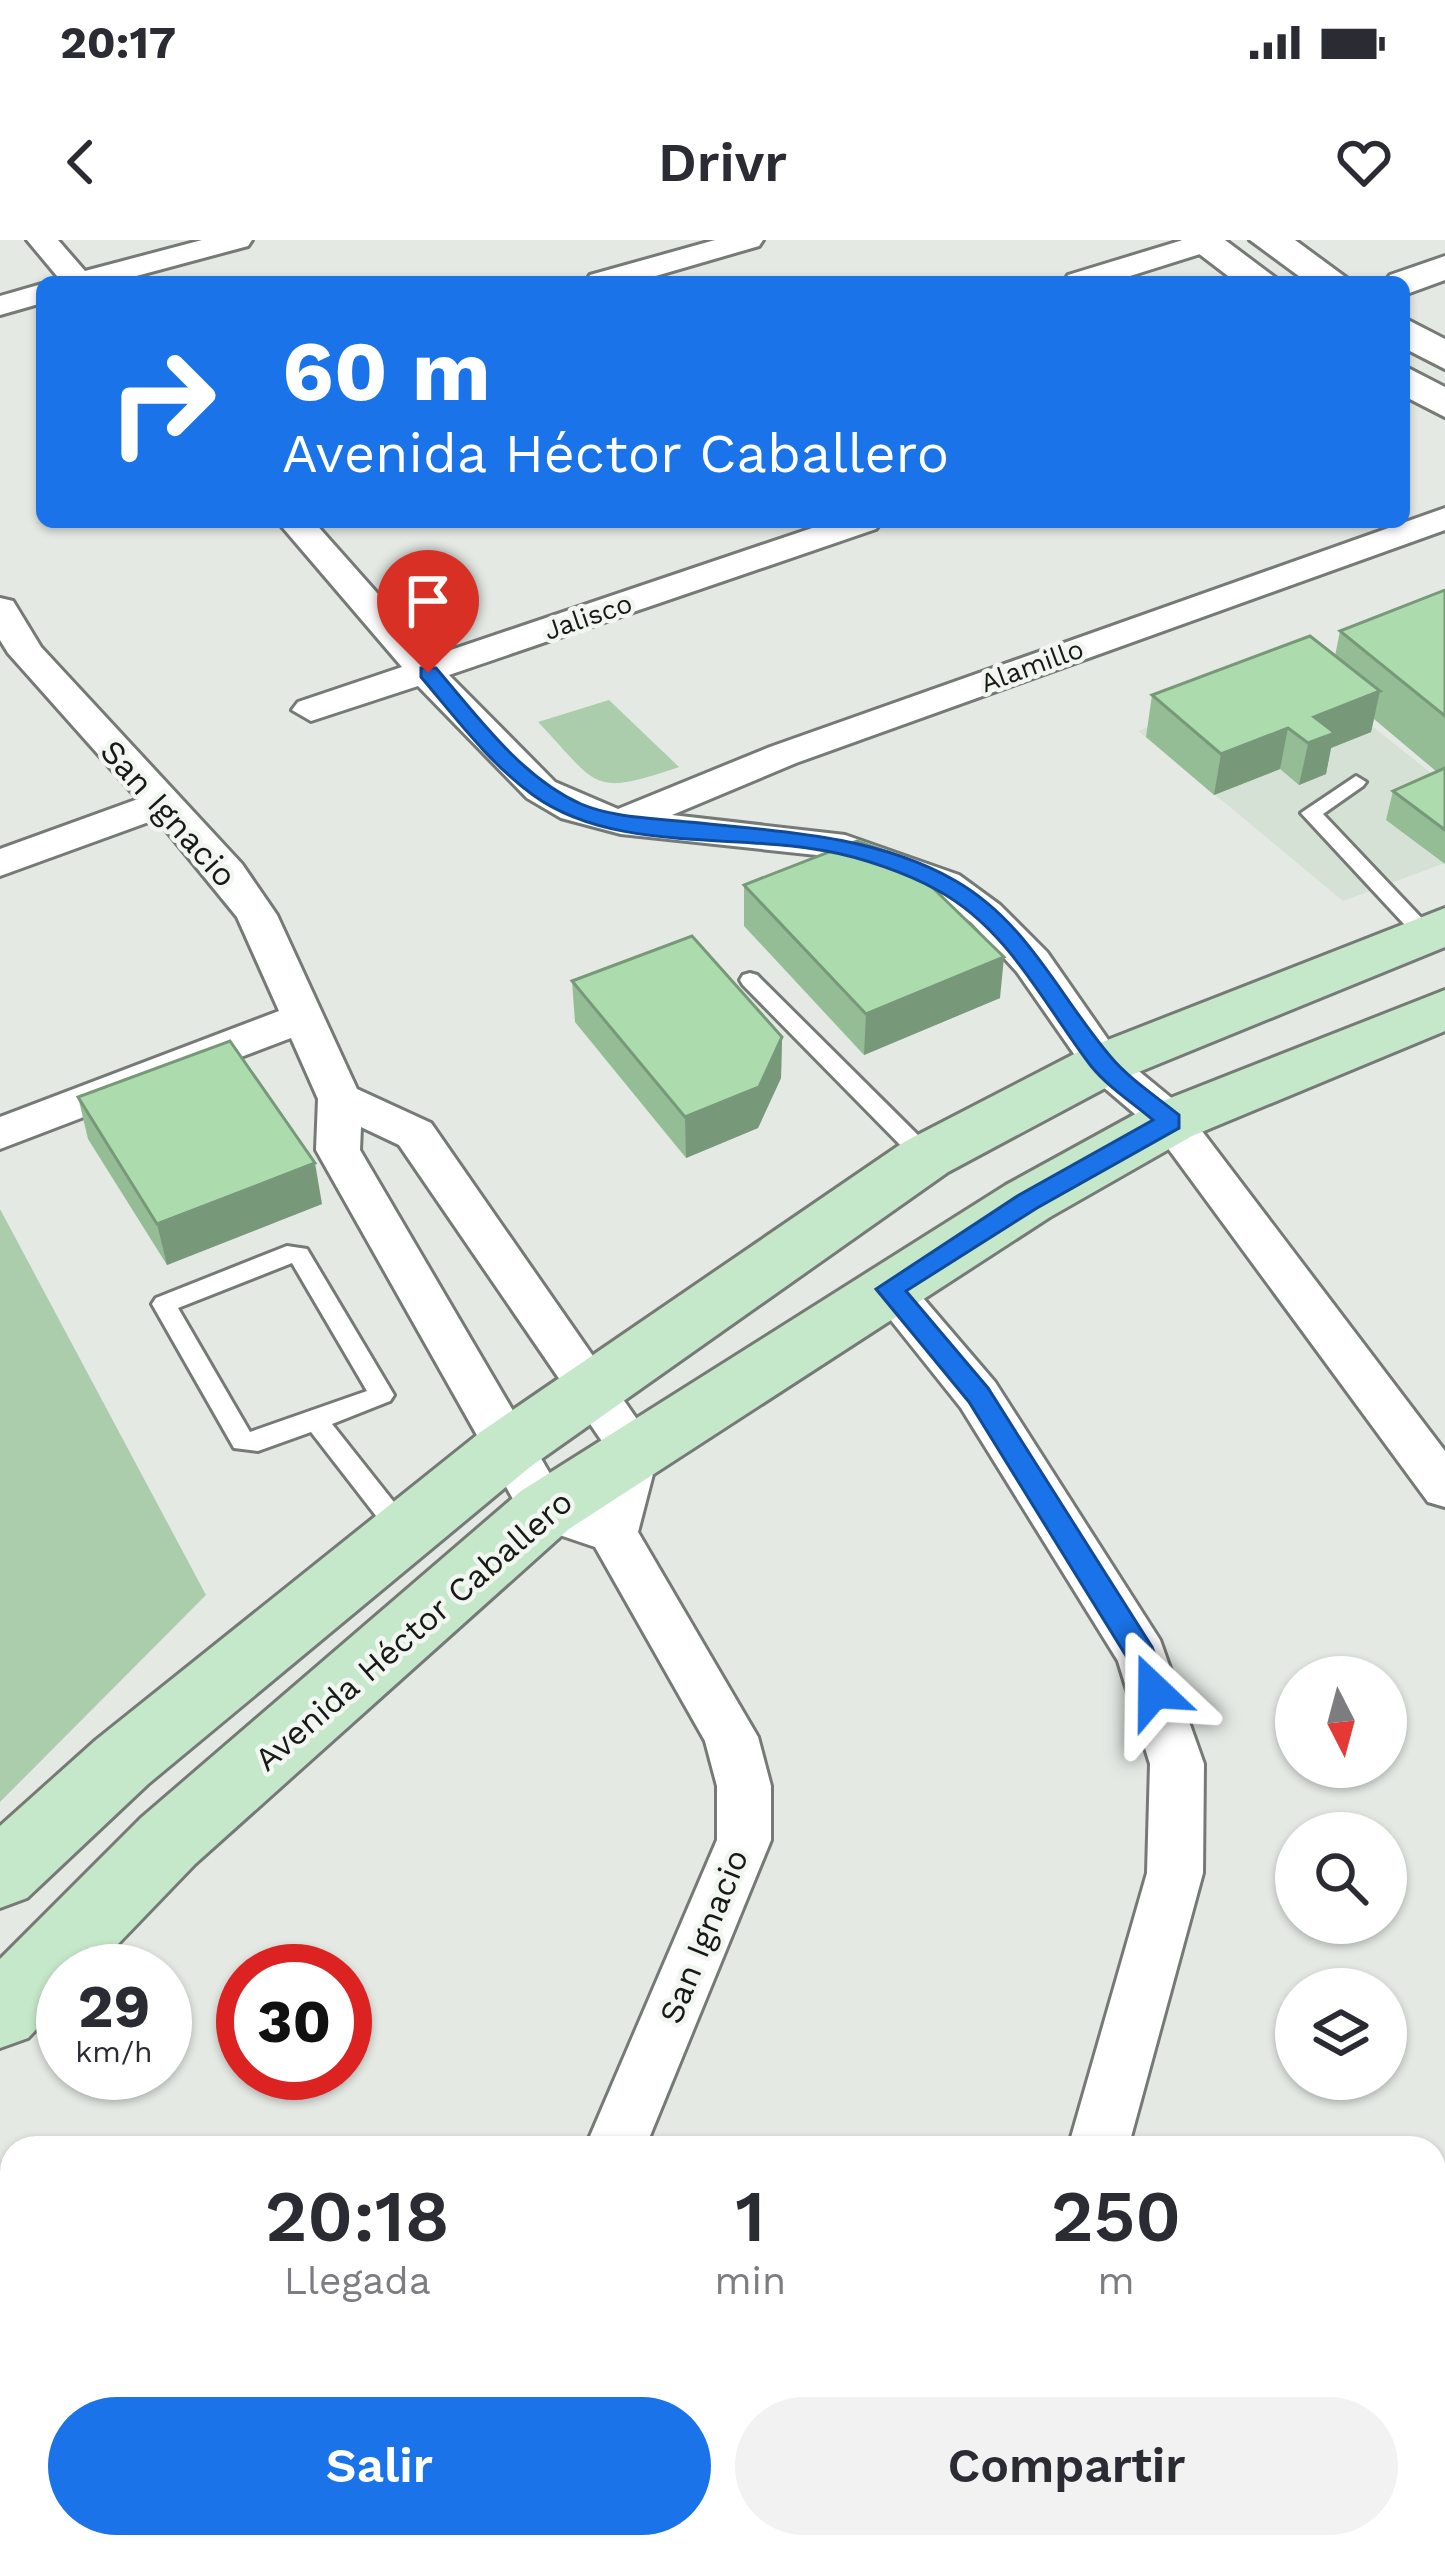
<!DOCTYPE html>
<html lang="es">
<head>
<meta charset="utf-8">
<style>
	:root { --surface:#fff; --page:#f2f2f3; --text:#2b2b33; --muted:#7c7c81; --accent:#1a73e8 }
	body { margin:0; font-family:"Work Sans",sans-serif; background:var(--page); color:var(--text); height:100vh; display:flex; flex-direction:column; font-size:45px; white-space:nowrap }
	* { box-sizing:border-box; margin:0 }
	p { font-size:39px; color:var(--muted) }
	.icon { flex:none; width:66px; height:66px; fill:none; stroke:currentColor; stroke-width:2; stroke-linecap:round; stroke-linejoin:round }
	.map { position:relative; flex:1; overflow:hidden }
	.sheet { position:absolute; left:0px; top:1896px; width:1446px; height:423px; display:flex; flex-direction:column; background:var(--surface); border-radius:36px 36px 0 0; box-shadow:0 3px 9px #0004 }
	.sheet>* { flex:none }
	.top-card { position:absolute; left:36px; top:36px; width:1374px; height:252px; border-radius:18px; box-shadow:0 3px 9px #0004; background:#1a73e8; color:#fff; overflow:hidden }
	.needle { width:78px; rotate:174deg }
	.buttons { position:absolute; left:1275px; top:1416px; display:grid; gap:24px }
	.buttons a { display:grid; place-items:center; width:132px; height:132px; border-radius:50%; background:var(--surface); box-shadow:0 3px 9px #0004; font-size:60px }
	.speed { position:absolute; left:36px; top:1704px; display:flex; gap:24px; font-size:60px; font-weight:700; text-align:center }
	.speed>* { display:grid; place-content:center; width:156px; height:156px; border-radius:50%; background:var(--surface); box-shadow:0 3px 9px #0004; line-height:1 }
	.speed small { font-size:30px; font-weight:400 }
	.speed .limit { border:18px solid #d22; background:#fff; color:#111 }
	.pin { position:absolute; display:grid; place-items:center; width:102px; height:102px; color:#fff; margin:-123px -51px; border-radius:50% 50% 50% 0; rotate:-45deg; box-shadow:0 0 12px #0007 }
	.pin .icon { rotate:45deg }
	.me { position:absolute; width:132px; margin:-66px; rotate:337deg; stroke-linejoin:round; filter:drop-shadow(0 0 9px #0008) }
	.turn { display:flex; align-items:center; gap:42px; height:252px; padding:0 48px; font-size:54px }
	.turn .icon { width:156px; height:156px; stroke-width:2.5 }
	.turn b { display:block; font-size:84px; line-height:102px }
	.eta { display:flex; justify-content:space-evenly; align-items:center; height:204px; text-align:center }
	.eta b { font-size:72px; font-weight:600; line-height:84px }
	.primary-button { display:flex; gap:24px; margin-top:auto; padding:24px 48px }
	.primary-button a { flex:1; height:138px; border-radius:72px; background:var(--accent); color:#fff; font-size:48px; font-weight:600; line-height:138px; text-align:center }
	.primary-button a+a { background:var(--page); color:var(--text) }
	.status { display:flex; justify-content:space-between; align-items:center; height:84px; padding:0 60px; background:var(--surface); direction:ltr }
	.status svg { height:33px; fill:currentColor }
	header { display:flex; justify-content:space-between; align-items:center; height:156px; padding:0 48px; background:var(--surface); font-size:54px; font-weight:600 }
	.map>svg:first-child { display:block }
	.built { fill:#d6e1d6 }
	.green { fill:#accdac }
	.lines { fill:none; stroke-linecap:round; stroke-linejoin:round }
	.service-casing { stroke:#767a76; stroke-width:6 }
	.minor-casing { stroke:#767a76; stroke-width:6 }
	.tertiary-casing { stroke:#767a76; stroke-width:6 }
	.secondary-casing { stroke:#767a76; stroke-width:6 }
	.service { fill:#fff; fill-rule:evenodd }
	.minor { fill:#fff; fill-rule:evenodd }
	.tertiary { fill:#fff; fill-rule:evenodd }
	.secondary { fill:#c6e8ca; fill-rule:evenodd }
	.wall { fill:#94bc95 }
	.shaded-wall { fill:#789979 }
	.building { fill:#acdbad; stroke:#789979; stroke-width:3 }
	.route { fill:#1a73e8; stroke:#114b97; stroke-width:3 }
	.labels { text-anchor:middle; stroke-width:9; stroke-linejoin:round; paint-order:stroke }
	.far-street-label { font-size:27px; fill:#171917; stroke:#f1f6f1 }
	.street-label { font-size:33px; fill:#171917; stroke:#f1f6f1 }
</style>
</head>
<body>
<div class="status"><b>20:17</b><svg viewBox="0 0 49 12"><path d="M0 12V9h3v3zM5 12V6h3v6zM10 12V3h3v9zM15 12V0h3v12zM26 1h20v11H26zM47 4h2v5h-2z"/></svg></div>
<header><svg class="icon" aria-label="back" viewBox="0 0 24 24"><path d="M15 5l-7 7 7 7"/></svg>Drivr<svg class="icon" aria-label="heart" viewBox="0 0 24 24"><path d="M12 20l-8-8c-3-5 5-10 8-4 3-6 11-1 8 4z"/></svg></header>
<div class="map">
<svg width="1445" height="2318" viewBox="0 0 1445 2318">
	<rect width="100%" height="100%" fill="#e4e9e4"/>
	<polygon class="built" points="1303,431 1445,544 1445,623 1343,661 1138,491"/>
	<g class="green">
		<path d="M 609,460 L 679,527 C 590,557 600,547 538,482 Z"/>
		<polygon points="0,969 206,1355 0,1562"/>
	</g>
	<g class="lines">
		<defs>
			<g id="service">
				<polygon points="1356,536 1366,542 1363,546 1323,574 1431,688 1431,698 1417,698 1301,573"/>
				<polygon points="750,733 757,735 934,911 937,917 934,923 918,923 743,745 740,740 743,735"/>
				<path d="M 287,1006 L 307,1009 L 394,1155 L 390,1161 L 332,1184 L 412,1285 L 416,1292 L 412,1299 L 394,1299 L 311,1192 L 258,1211 L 234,1208 L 152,1064 L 156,1058 ZM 292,1023 L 367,1151 L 250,1192 L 178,1068 Z"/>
			</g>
			<g id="minor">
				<polygon points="27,0 58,0 85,31 202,0 252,0 248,6 114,42 62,42"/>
				<polygon points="715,0 763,0 759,6 635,42 586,42 590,35"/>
				<polygon points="1183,0 1220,3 1216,9 1111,42 1064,42 1068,35"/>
				<polygon points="42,44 42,63 0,75 0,56"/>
				<polygon points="1445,268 1445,290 796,523 672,575 845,595 959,635 1000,665 1047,712 1118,814 1186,870 1445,1211 1445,1267 1428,1262 1156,892 1088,834 1017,732 972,683 931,653 826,616 621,594 561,578 527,558 418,446 311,481 292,470 298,462 402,427 278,282 314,282 433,416 830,282 881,282 876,289 449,435 555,542 618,569 770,507"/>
				<path d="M 0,358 L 13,361 L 41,407 L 242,624 L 277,675 L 357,849 L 431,883 L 659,1211 L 638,1292 L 758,1497 L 771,1546 L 771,1600 L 645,1908 L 585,1908 L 717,1600 L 717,1546 L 705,1501 L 595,1307 L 527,1284 L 316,910 L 318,859 L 291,798 L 0,909 L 0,877 L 279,771 L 237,677 L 157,579 L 0,636 L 0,609 L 138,559 L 8,413 L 0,400 ZM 361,887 L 399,905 L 610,1213 L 595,1267 L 563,1256 L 360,910 Z"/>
				<polygon points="889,1032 905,1037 995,1142 1160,1400 1204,1524 1203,1633 1128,1908 1068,1908 1147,1633 1150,1524 1118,1421 961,1168 866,1049 873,1037"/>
				<polygon points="0,2002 12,2007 12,2074 0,2069"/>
				<polygon points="360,2307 460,2307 465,2318 365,2318"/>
				<polygon points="953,2307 1019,2307 1016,2318 950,2318"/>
			</g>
			<g id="tertiary">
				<polygon points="1181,0 1225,0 1281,42 1236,42"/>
				<polygon points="1250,0 1295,0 1352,42 1307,42"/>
				<polygon points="1445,16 1445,40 1404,55 1404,42 1385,42 1390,35"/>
				<polygon points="1404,78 1445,99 1445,129 1404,108"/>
				<polygon points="1404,126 1445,147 1445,177 1404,156"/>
			</g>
			<g id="secondary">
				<polygon points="1445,668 1445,707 1124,838 948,932 530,1227 148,1544 27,1658 0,1668 0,1586 96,1500 482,1191 904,902 1082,810"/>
				<polygon points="1445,750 1445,791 1192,896 1050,977 569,1289 195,1624 92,1731 63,1731 63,1761 28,1798 0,1808 0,1719 141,1578 521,1251 1006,945 1150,866"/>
			</g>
		</defs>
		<use href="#service" class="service-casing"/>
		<use href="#minor" class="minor-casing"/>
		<use href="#tertiary" class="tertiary-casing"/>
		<use href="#secondary" class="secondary-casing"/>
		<use href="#service" class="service"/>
		<use href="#minor" class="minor"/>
		<use href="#tertiary" class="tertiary"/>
		<use href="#secondary" class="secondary"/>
	</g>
	<g class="wall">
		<polygon points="1445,350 1445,624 1386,580 1393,551 1437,532 1374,479 1371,492 1331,508 1326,534 1299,545 1280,529 1214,555 1146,497 1152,455 1335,416 1340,391"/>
		<polygon points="744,645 1000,758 864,815 744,686"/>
		<polygon points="572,741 782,797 781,838 758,888 686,918 575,782"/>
		<polygon points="78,857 322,964 167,1025 88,899"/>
	</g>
	<g class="shaded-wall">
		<polygon points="1380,451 1371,492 1331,508 1326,534 1299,545 1314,477"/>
		<polygon points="1288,488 1280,529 1214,555 1221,514"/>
		<polygon points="1004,717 1000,758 864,815 866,774"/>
		<polygon points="782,797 781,838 758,888 686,918 685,877"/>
		<polygon points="315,923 322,964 167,1025 157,984"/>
	</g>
	<g class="building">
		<polygon points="1445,350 1445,476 1340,391"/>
		<polygon points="1310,396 1380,451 1314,477 1335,493 1308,503 1288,488 1221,514 1152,455"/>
		<polygon points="1445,528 1445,590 1393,551"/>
		<polygon points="857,601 900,616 1004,717 866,774 744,645"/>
		<polygon points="692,696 782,797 759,847 685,877 572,741"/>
		<polygon points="230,801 315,923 157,984 78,857"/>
	</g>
	<path class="route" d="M 421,428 L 436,428 C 477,476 522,538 581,564 C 614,578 654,578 689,582 C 777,591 875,595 954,640 C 1027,681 1059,756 1110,816 C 1129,839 1157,857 1179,875 L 1179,888 L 1037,968 L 906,1051 L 988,1148 L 1152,1407 L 1168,1451 L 1164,1460 L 1143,1460 L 1128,1419 L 969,1162 L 876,1049 L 1019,955 L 1153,880 C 1133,863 1108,847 1091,826 C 1044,765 1009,689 937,650 C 907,633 860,617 826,611 C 734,593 613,613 533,555 C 490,524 455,477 421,437 Z"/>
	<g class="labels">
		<g class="far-street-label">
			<text transform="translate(588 377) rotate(-19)" y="9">Jalisco</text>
			<text transform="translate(1032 426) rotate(-20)" y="9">Alamillo</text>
		</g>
		<g class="street-label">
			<text transform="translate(169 573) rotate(48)" y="12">San Ignacio</text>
			<text transform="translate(413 1390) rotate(-41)" y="12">Avenida Héctor Caballero</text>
			<text transform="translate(703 1696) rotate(-68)" y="12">San Ignacio</text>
		</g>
	</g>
</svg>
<div class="buttons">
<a><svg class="needle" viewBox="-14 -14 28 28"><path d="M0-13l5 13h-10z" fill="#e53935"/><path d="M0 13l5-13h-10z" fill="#7c7c81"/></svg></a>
<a><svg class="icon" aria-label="search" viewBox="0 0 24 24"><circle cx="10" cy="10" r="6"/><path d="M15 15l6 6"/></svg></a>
<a><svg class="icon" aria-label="layers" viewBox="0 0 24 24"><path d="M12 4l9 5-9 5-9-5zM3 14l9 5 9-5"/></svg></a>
</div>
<div class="speed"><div>29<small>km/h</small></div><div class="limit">30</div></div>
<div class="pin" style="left:428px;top:433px;background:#d93025"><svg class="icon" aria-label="arrive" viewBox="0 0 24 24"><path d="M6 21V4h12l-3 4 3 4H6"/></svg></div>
<svg class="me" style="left:1154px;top:1451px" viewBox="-20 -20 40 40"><path d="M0-17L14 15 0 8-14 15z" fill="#1a73e8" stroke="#fff" stroke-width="4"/></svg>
<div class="top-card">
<div class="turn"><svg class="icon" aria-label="right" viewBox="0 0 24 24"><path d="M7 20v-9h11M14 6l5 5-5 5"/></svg><div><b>60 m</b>Avenida Héctor Caballero</div></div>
</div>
<section class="sheet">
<div class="eta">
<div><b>20:18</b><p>Llegada</p></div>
<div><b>1</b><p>min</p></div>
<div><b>250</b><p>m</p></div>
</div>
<div class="primary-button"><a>Salir</a><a>Compartir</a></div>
</section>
</div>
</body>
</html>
